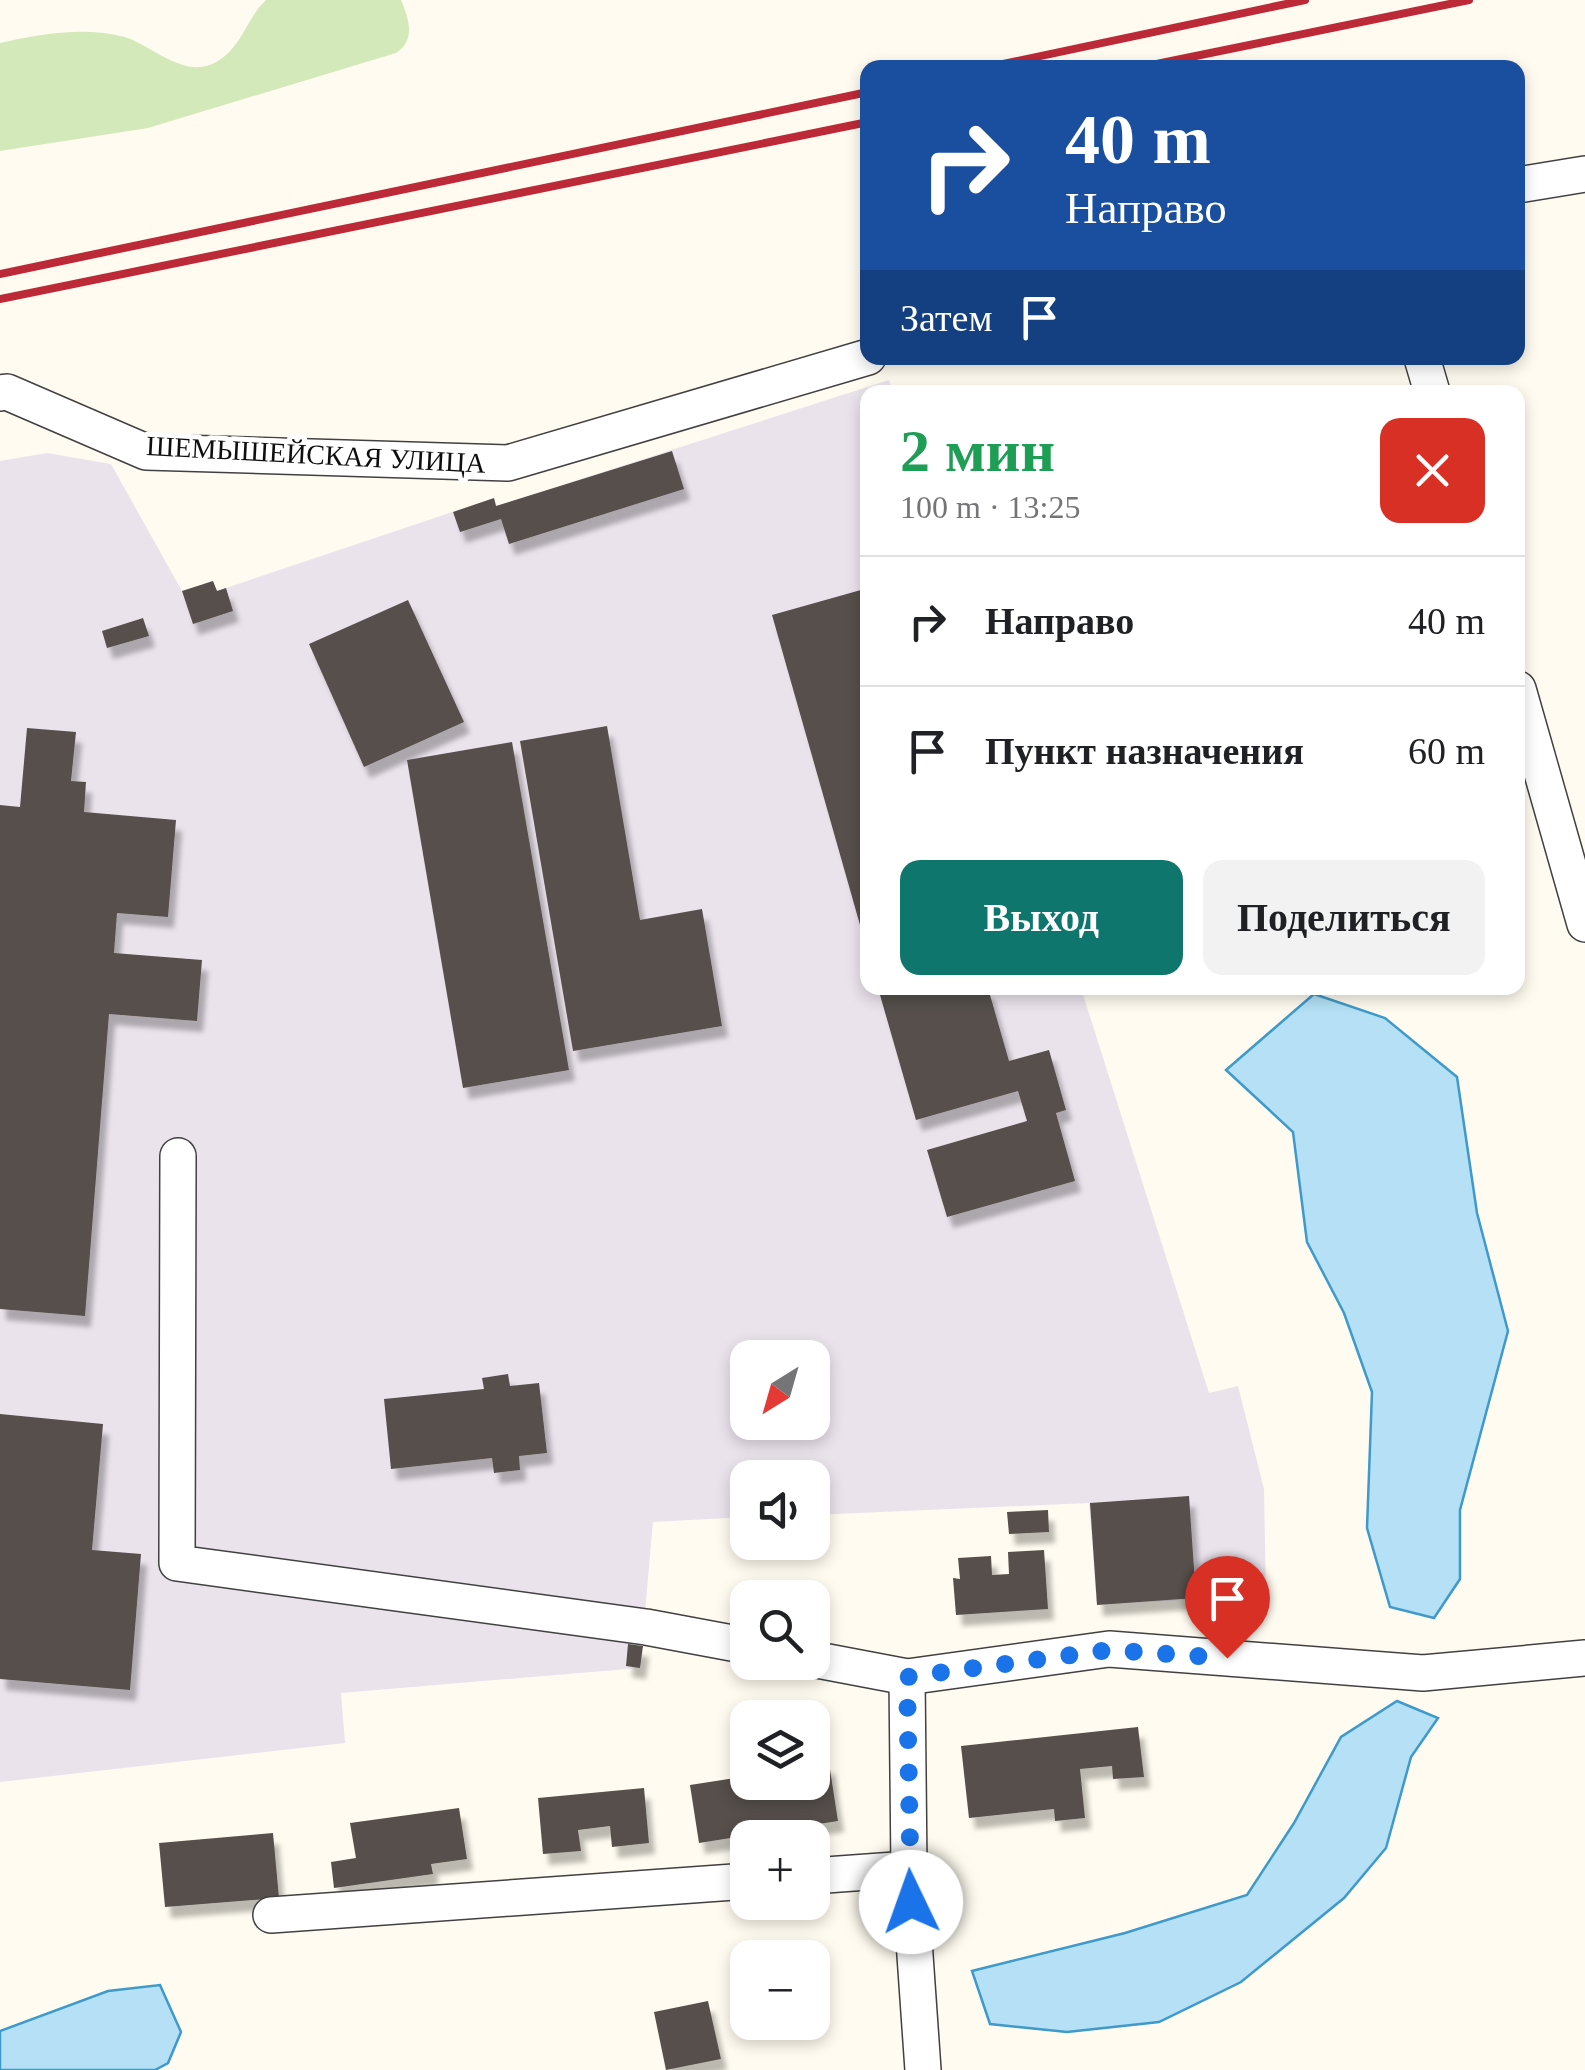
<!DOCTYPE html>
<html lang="ru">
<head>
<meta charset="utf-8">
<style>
	:root { --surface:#fff; --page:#f2f2f2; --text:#202124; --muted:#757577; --line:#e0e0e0; --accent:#0f766e }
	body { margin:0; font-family:"Times New Roman",serif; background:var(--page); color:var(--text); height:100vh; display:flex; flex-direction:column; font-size:38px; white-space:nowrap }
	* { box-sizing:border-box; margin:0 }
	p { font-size:32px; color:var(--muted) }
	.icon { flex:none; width:55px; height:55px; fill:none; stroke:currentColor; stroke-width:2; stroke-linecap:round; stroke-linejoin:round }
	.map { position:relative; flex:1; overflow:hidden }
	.details { position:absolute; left:860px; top:385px; width:665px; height:610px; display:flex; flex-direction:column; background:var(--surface); border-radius:20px; box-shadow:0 5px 15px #0003 }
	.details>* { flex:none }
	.guide { position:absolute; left:860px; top:60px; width:665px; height:305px; border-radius:20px; box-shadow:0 5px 15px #0003; background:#1a4fa0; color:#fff; overflow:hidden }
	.needle { width:65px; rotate:217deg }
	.controls { position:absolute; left:730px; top:1340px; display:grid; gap:20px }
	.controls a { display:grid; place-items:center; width:100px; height:100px; border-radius:20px; background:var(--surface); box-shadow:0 5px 15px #0003; font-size:50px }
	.pin { position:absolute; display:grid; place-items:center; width:85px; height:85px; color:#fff; margin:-102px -42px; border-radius:50% 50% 50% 0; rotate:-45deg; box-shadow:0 0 10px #0007 }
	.pin .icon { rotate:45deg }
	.me { position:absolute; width:110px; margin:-55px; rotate:357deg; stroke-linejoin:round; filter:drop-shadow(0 0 8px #0008) }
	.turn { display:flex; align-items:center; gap:35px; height:210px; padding:0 40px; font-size:45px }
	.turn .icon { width:130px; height:130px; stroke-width:2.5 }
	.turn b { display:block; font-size:70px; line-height:85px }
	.then { display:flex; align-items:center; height:95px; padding:0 40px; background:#0003; gap:20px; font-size:38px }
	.round { display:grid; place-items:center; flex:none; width:105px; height:105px; border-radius:20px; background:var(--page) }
	.summary { display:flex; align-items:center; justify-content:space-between; height:170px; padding:0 40px }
	h1 { font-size:60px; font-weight:800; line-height:75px; color:#1e9e55 }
	.primary-button { display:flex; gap:20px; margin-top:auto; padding:20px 40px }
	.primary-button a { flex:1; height:115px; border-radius:20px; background:var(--accent); color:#fff; font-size:40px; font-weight:800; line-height:115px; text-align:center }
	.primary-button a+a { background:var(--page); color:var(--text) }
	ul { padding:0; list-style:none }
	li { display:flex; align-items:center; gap:30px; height:130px; padding:0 40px; border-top:2px solid var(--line) }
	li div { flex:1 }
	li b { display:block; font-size:38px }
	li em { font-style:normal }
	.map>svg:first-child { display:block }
	.industrial { fill:#ebe3ec; fill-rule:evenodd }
	.green { fill:#d4e9ba }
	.water { fill:#b5e0f5; stroke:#3e9aca; stroke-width:2.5 }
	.building { fill:#574f4b; filter:url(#shadow) }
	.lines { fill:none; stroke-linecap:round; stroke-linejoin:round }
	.street-casing { stroke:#414141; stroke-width:38 }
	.street { stroke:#fff; stroke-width:35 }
	.rail { stroke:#bc2937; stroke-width:8 }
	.route { stroke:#1a73e8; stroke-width:18; stroke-dasharray:0 32.4 }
	.labels { text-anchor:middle; stroke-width:10; stroke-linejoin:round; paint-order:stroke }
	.street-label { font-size:28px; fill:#0e0e0e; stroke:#fff }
</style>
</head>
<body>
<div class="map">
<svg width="1585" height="2070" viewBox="0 0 1585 2070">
	<defs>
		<filter id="shadow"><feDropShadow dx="6" dy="11" stdDeviation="2.5" flood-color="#0004"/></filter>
	</defs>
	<rect width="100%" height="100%" fill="#fffbf0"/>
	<path class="industrial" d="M 889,380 L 893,392 L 868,392 L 868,988 L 1081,988 L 1209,1393 L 1238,1386 L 1264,1489 L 1266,1595 L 1097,1605 L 1089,1503 L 813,1515 L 812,1478 L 748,1478 L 747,1517 L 653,1522 L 640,1668 L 341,1693 L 345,1743 L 0,1782 L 0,461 L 47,453 L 111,464 L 182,591 L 213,581 L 217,591 L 494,498 L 497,506 ZM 748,1358 L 812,1358 L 812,1422 L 748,1422 Z"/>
	<path class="green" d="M 266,0 L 401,0 C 409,19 416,40 396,53 L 148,128 L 0,151 L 0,43 C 38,34 86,26 125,37 C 155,47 186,81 218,61 C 243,45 246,19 266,0 Z"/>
	<g class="water">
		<polygon points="1314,994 1385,1018 1457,1077 1477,1213 1508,1331 1460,1510 1460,1579 1434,1618 1390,1607 1367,1528 1372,1392 1344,1313 1307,1242 1293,1132 1226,1070"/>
		<polygon points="1397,1701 1438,1718 1411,1757 1386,1848 1344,1898 1241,1982 1159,2022 1067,2032 990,2024 972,1971 1125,1933 1247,1895 1294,1823 1341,1737"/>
		<polygon points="160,1985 181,2032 168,2063 155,2070 0,2070 0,2031 108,1991"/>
	</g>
	<g class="building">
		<polygon points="672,451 684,489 509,544 501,519 460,532 453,512 494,498 496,506"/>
		<polygon points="213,581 217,591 226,588 233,611 193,624 182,591"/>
		<polygon points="868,588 868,945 866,946 772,615"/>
		<polygon points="408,600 464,722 364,767 309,644"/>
		<polygon points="143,618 149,636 107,648 102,631"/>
		<polygon points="607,726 640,920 702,909 722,1026 573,1051 520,741"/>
		<polygon points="27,728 76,732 71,781 86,782 84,812 176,820 168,917 117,913 114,953 202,960 197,1021 109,1014 85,1316 0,1309 0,805 20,807"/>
		<polygon points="512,742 569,1070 463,1088 407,760"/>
		<polygon points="878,988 988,988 1009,1061 1049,1050 1066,1110 1056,1113 1075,1181 947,1217 927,1150 1027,1121 1018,1091 916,1120"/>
		<polygon points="508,1374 510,1386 539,1383 547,1453 519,1456 520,1470 494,1473 492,1458 391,1469 384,1399 484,1389 482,1378"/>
		<polygon points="0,1414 103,1424 92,1550 141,1554 130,1690 0,1679"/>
		<polygon points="1189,1496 1196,1598 1097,1605 1090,1503"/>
		<polygon points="1048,1510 1049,1532 1009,1534 1007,1512"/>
		<polygon points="1044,1550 1048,1609 956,1615 953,1578 960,1579 958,1558 991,1556 992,1575 1009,1574 1008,1552"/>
		<polygon points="628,1644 643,1646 640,1668 626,1666"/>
		<polygon points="1138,1727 1144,1777 1113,1779 1112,1766 1080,1769 1085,1818 1055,1821 1054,1809 969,1818 961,1746"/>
		<polygon points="829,1763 838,1821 699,1843 690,1785 748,1776 748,1782 812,1782 812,1766"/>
		<polygon points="644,1788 649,1843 612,1847 610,1826 578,1830 581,1851 543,1854 538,1798"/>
		<polygon points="459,1808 467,1859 431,1864 433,1874 334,1888 331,1862 356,1858 350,1823"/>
		<polygon points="273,1833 279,1898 165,1907 159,1843"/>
		<polygon points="708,2001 721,2059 666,2070 654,2012"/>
	</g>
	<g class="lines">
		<defs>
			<g id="street">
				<polyline points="1518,185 1585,174"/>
				<polyline points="1422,358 1432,392"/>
				<polyline points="0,393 7,392 146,452 508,463 868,357"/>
				<polyline points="1518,689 1585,924"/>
				<polyline points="178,1156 177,1563 646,1627 748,1646"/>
				<polyline points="812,1659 907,1677"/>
				<polyline points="812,1876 909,1869"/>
				<polyline points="271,1915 748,1881"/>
				<polyline points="923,2070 909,1869 907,1677 1109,1649 1423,1673 1585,1658"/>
			</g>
		</defs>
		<use href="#street" class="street-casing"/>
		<use href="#street" class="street"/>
		<g class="rail">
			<polyline points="984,68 1305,0"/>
			<polyline points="1137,68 1469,0"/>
			<polyline points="0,274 868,92"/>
			<polyline points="0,299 868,122"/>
		</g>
	</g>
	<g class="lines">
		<polyline class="route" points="911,1902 907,1677 1109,1650 1227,1658"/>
	</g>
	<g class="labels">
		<g class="street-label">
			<text transform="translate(316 454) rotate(3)" y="10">ШЕМЫШЕЙСКАЯ УЛИЦА</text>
		</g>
	</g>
</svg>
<div class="controls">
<a><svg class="needle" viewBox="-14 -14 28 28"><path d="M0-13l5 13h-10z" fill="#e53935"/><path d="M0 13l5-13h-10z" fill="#757577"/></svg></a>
<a><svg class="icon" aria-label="sound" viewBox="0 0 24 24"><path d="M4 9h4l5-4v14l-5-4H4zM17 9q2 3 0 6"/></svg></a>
<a><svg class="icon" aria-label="search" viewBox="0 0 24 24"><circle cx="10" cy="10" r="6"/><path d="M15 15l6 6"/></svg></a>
<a><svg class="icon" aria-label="layers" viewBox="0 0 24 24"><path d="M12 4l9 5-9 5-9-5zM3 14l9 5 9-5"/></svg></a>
<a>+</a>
<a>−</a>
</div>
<div class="pin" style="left:1227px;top:1658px;background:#d93025"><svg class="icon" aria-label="arrive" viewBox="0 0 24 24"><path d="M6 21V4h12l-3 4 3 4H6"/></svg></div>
<svg class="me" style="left:911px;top:1902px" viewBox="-20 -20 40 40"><circle r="19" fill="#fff"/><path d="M0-13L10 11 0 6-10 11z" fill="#1a73e8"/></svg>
<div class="guide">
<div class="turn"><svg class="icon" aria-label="right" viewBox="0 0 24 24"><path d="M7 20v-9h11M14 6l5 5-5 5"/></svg><div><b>40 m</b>Направо</div></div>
<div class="then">Затем<svg class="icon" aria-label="arrive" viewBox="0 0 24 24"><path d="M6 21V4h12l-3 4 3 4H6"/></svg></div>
</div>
<section class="details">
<div class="summary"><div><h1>2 мин</h1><p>100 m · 13:25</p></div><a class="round" style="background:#d93025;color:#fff"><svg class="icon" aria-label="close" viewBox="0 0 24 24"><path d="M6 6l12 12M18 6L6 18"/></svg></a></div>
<ul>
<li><svg class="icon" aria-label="right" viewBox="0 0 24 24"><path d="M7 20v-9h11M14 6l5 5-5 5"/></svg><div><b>Направо</b></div><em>40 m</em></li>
<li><svg class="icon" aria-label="arrive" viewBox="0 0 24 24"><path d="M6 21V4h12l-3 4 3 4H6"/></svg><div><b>Пункт назначения</b></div><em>60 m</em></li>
</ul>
<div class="primary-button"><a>Выход</a><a>Поделиться</a></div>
</section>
</div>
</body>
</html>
